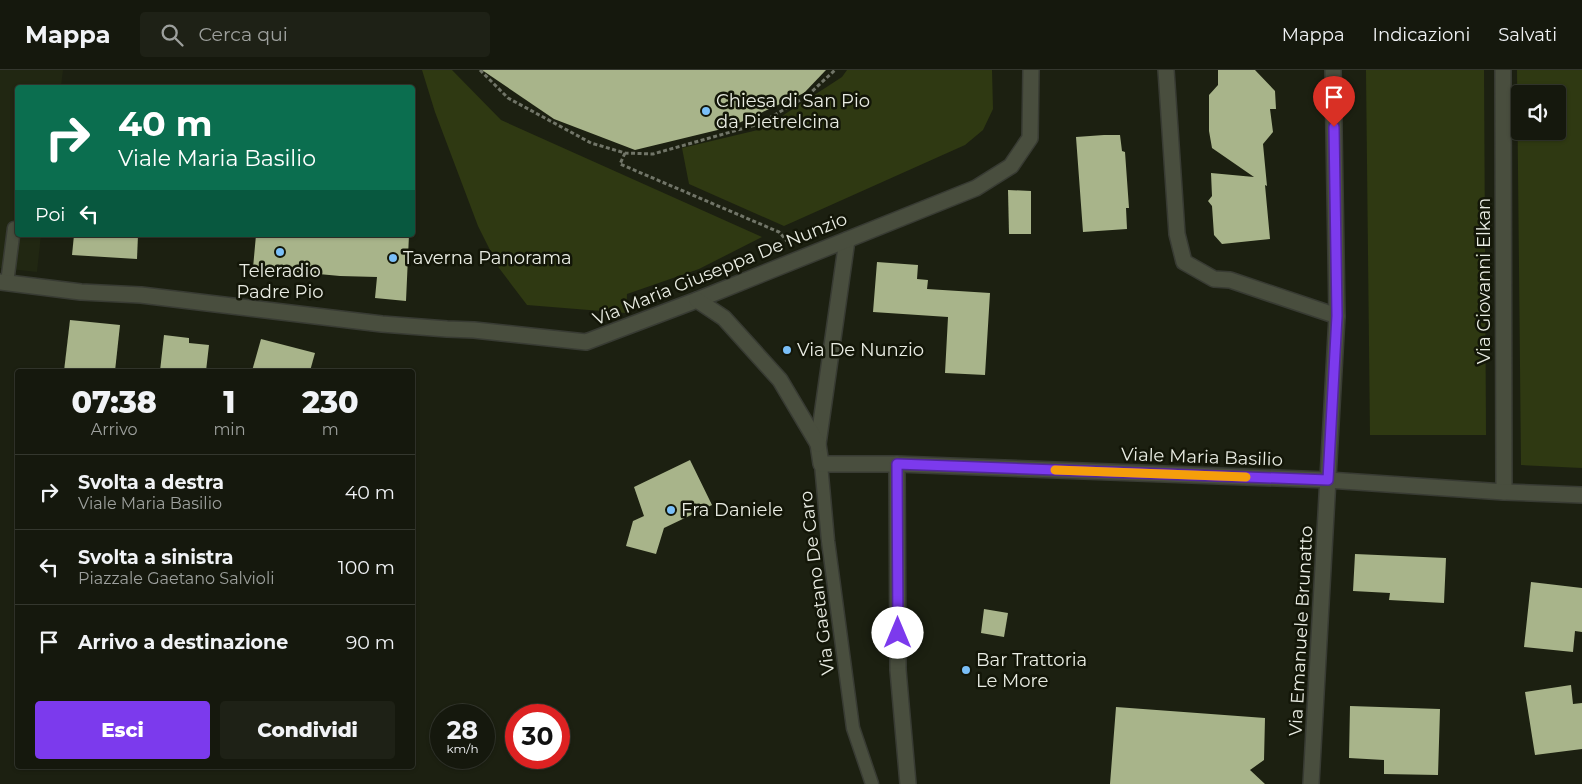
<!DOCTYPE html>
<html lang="it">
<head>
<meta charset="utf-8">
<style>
	:root { --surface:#15180d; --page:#1e2116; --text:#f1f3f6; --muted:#9da09d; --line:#34372e; --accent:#7c3aed }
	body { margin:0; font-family:Montserrat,sans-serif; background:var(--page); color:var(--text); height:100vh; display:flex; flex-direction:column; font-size:19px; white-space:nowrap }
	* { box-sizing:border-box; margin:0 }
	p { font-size:16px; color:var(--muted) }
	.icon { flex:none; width:28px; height:28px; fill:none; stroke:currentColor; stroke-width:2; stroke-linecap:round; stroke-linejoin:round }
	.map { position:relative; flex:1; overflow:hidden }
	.drawer { position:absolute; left:15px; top:299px; width:400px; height:400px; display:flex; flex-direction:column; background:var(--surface); border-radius:5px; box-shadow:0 1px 4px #0004,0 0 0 1px var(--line) }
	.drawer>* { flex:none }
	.guide { position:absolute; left:15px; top:15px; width:400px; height:152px; border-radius:5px; box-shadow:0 1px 4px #0004,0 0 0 1px var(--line); background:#0b6e4f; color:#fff; overflow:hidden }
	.controls { position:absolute; left:1511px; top:15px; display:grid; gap:10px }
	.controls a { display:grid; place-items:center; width:55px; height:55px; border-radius:5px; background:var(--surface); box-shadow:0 1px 4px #0004,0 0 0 1px var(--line); font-size:25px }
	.speed { position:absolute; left:430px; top:634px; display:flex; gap:10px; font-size:25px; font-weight:700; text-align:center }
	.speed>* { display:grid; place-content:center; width:65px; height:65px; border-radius:50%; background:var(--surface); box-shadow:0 1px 4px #0004,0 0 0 1px var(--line); line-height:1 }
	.speed small { font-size:12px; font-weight:400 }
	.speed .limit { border:8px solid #d22; background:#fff; color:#111 }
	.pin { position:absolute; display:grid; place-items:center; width:42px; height:42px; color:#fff; margin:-51px -21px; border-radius:50% 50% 50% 0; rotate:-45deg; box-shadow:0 0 5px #0007 }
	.pin .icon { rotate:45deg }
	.me { position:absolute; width:55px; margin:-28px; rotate:0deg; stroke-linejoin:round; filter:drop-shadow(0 0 4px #0008) }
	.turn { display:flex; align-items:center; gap:18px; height:105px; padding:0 20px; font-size:22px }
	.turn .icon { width:65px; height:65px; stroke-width:2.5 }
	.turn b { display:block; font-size:35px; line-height:42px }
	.then { display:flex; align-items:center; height:48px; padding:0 20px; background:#0003; gap:10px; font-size:19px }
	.eta { display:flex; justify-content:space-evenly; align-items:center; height:85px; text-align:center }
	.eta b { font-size:30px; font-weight:800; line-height:35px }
	.cta { display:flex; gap:10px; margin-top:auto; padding:10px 20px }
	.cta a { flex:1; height:58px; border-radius:5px; background:var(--accent); color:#fff; font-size:20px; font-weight:800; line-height:58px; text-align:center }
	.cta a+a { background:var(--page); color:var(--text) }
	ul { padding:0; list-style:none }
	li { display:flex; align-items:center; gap:15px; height:75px; padding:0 20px; border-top:1px solid var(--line) }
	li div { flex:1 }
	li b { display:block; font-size:19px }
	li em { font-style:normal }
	header { display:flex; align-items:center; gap:30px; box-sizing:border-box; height:70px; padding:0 25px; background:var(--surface); border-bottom:1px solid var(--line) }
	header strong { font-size:24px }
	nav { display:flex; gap:28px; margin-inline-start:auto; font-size:18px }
	.search { width:350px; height:45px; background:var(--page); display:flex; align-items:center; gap:12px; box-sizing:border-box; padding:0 18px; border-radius:5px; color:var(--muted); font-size:19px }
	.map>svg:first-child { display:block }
	.built { fill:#212712 }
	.green { fill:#2f3912; fill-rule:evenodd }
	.building { fill:#a8b48a }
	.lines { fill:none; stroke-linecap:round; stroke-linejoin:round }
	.lane-casing { stroke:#383b33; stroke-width:15 }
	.street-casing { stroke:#383b33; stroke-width:18 }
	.path { stroke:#717568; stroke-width:3; stroke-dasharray:4 2.5; stroke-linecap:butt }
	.lane { stroke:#494e3e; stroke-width:12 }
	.street { stroke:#494e3e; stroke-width:15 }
	.route-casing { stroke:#51269a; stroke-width:12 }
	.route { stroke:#7c3aed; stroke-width:9 }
	.slow { stroke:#f59e0b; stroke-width:9 }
	.poi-dot { fill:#7abff8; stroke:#131608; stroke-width:2 }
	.labels { text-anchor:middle; stroke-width:5; stroke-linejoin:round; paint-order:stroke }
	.poi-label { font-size:18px; fill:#e9ece3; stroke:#131608; text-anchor:start }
	.street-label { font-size:18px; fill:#e9ece3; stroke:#131608 }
</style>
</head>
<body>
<header>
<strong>Mappa</strong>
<div class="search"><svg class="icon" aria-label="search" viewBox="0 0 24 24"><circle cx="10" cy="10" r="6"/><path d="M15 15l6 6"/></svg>Cerca qui</div>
<nav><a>Mappa</a><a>Indicazioni</a><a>Salvati</a></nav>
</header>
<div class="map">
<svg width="1582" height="714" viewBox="0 0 1582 714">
	<rect width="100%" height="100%" fill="#1c2011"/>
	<polygon class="built" points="0,0 63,0 61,17 18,18 18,165 41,165 37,202 0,198"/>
	<g class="green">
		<polygon points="422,0 452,0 501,50 762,167 699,199 627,224 626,243 527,235 499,198 478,156 435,42"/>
		<polygon points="847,0 992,0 993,39 983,60 965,75 784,156 689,114 682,78 762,59 842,7"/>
		<polygon points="1366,0 1484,0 1486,365 1370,365"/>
		<path d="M 1517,0 L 1582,0 L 1582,398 L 1521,395 ZM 1520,24 L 1558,24 L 1558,61 L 1520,61 Z"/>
	</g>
	<g class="building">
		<polygon points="482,0 826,0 804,23 730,57 635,80 554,49"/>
		<polygon points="1218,0 1255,0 1275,21 1276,39 1270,39 1273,62 1263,74 1267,116 1265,115 1270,169 1222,174 1214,165 1212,136 1208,131 1212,126 1211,103 1254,107 1212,78 1209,61 1209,25 1218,15"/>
		<polygon points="1104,65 1120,65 1122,81 1125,82 1129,138 1126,138 1127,159 1083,162 1076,67"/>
		<polygon points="1008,120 1031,121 1031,164 1009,164"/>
		<polygon points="74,165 138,165 137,189 72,185"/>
		<polygon points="256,165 409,165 406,231 375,228 377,207 340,206 253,198"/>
		<polygon points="877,192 918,195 917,209 928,210 927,219 990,223 985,305 945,303 948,247 873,242"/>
		<polygon points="70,250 120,255 115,301 64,301"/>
		<polygon points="164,265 189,268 189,273 209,275 206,301 160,301"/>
		<polygon points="261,269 315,283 310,301 252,301"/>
		<polygon points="690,390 712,435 664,458 656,484 626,476 633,451 644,446 634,417"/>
		<polygon points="1355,484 1446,488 1444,533 1389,530 1390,523 1353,521"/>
		<polygon points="1531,512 1582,518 1582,562 1575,561 1573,582 1524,577"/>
		<polygon points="984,539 1008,543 1004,567 981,563"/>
		<polygon points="1571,615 1573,634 1582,633 1582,679 1535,685 1525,622"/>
		<polygon points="1350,636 1440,639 1438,705 1384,704 1384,690 1349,688"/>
		<polygon points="1116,637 1265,648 1264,690 1250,700 1265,714 1110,714"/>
	</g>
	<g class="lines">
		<defs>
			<g id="lane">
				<polyline points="7,213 14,158"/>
				<polyline points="821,394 828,471 853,658 872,714"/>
			</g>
			<g id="street">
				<polyline points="1166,0 1177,164 1184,192 1214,209 1230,210 1337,246"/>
				<polyline points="1503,0 1504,422"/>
				<polyline points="847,170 818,374 821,394 897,394 1328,410 1504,422 1582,425"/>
				<polyline points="0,212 81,222 141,225 382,254 447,259 474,260 586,272 697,230 976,118 1011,96 1030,68 1031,0"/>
				<polyline points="697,230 724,248 780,310 818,374"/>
				<polyline points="897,394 898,600 908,714"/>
				<polyline points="1311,714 1337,246 1333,0"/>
			</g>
		</defs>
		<use href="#lane" class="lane-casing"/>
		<use href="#street" class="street-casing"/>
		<g class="path">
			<polyline points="480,0 508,28 591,73 625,83 653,84 759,54 807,26 835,0"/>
			<polyline points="625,83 620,94 779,162 787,171"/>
		</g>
		<use href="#lane" class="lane"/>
		<use href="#street" class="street"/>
	</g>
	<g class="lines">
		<defs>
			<polyline id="route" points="898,563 897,394 1328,410 1337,246 1334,57"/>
		</defs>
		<use href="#route" class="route-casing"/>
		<use href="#route" class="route"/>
		<polyline class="slow" points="1055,400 1246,407"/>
	</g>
	<g class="poi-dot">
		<circle cx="706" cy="41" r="5"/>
		<circle cx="280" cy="182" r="5"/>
		<circle cx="393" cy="188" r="5"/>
		<circle cx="787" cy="280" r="5"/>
		<circle cx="671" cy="440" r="5"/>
		<circle cx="966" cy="600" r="5"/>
	</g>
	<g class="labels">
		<g class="poi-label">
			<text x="716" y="37">Chiesa di San Pio<tspan x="716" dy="21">da Pietrelcina</tspan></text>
			<text x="403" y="194">Taverna Panorama</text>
			<text x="280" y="207" text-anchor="middle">Teleradio<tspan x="280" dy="21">Padre Pio</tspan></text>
			<text x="797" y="286">Via De Nunzio</text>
			<text x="681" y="446">Fra Daniele</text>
			<text x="976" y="596">Bar Trattoria<tspan x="976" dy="21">Le More</tspan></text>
		</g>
		<g class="street-label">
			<text transform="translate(720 199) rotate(-22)" y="6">Via Maria Giuseppa De Nunzio</text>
			<text transform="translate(1484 211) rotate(-90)" y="6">Via Giovanni Elkan</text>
			<text transform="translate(1202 387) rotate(2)" y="6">Viale Maria Basilio</text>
			<text transform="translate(817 513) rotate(-97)" y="6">Via Gaetano De Caro</text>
			<text transform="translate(1301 561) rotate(-87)" y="6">Via Emanuele Brunatto</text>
		</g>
	</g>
</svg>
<div class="controls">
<a><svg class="icon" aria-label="sound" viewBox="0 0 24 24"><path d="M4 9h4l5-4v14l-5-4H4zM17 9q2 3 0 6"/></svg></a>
</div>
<div class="speed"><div>28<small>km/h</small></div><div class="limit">30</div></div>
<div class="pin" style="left:1334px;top:57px;background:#d93025"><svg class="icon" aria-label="arrive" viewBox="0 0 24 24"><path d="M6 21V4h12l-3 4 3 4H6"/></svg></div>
<svg class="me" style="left:898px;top:563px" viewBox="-20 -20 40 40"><circle r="19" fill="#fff"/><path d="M0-13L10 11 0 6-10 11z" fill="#7c3aed"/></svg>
<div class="guide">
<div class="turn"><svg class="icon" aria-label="right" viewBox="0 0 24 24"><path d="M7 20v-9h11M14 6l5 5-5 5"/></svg><div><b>40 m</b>Viale Maria Basilio</div></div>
<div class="then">Poi<svg class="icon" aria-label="left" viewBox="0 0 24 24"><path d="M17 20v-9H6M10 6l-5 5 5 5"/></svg></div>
</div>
<section class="drawer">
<div class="eta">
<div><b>07:38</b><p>Arrivo</p></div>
<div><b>1</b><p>min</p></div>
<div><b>230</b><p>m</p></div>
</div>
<ul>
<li><svg class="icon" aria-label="right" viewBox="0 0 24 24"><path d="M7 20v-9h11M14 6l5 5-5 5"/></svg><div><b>Svolta a destra</b><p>Viale Maria Basilio</p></div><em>40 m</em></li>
<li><svg class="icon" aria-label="left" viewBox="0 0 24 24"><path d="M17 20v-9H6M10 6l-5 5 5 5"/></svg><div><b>Svolta a sinistra</b><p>Piazzale Gaetano Salvioli</p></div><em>100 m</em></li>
<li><svg class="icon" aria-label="arrive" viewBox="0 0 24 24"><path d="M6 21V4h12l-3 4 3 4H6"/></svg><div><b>Arrivo a destinazione</b></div><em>90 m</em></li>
</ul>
<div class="cta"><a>Esci</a><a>Condividi</a></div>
</section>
</div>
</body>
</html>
